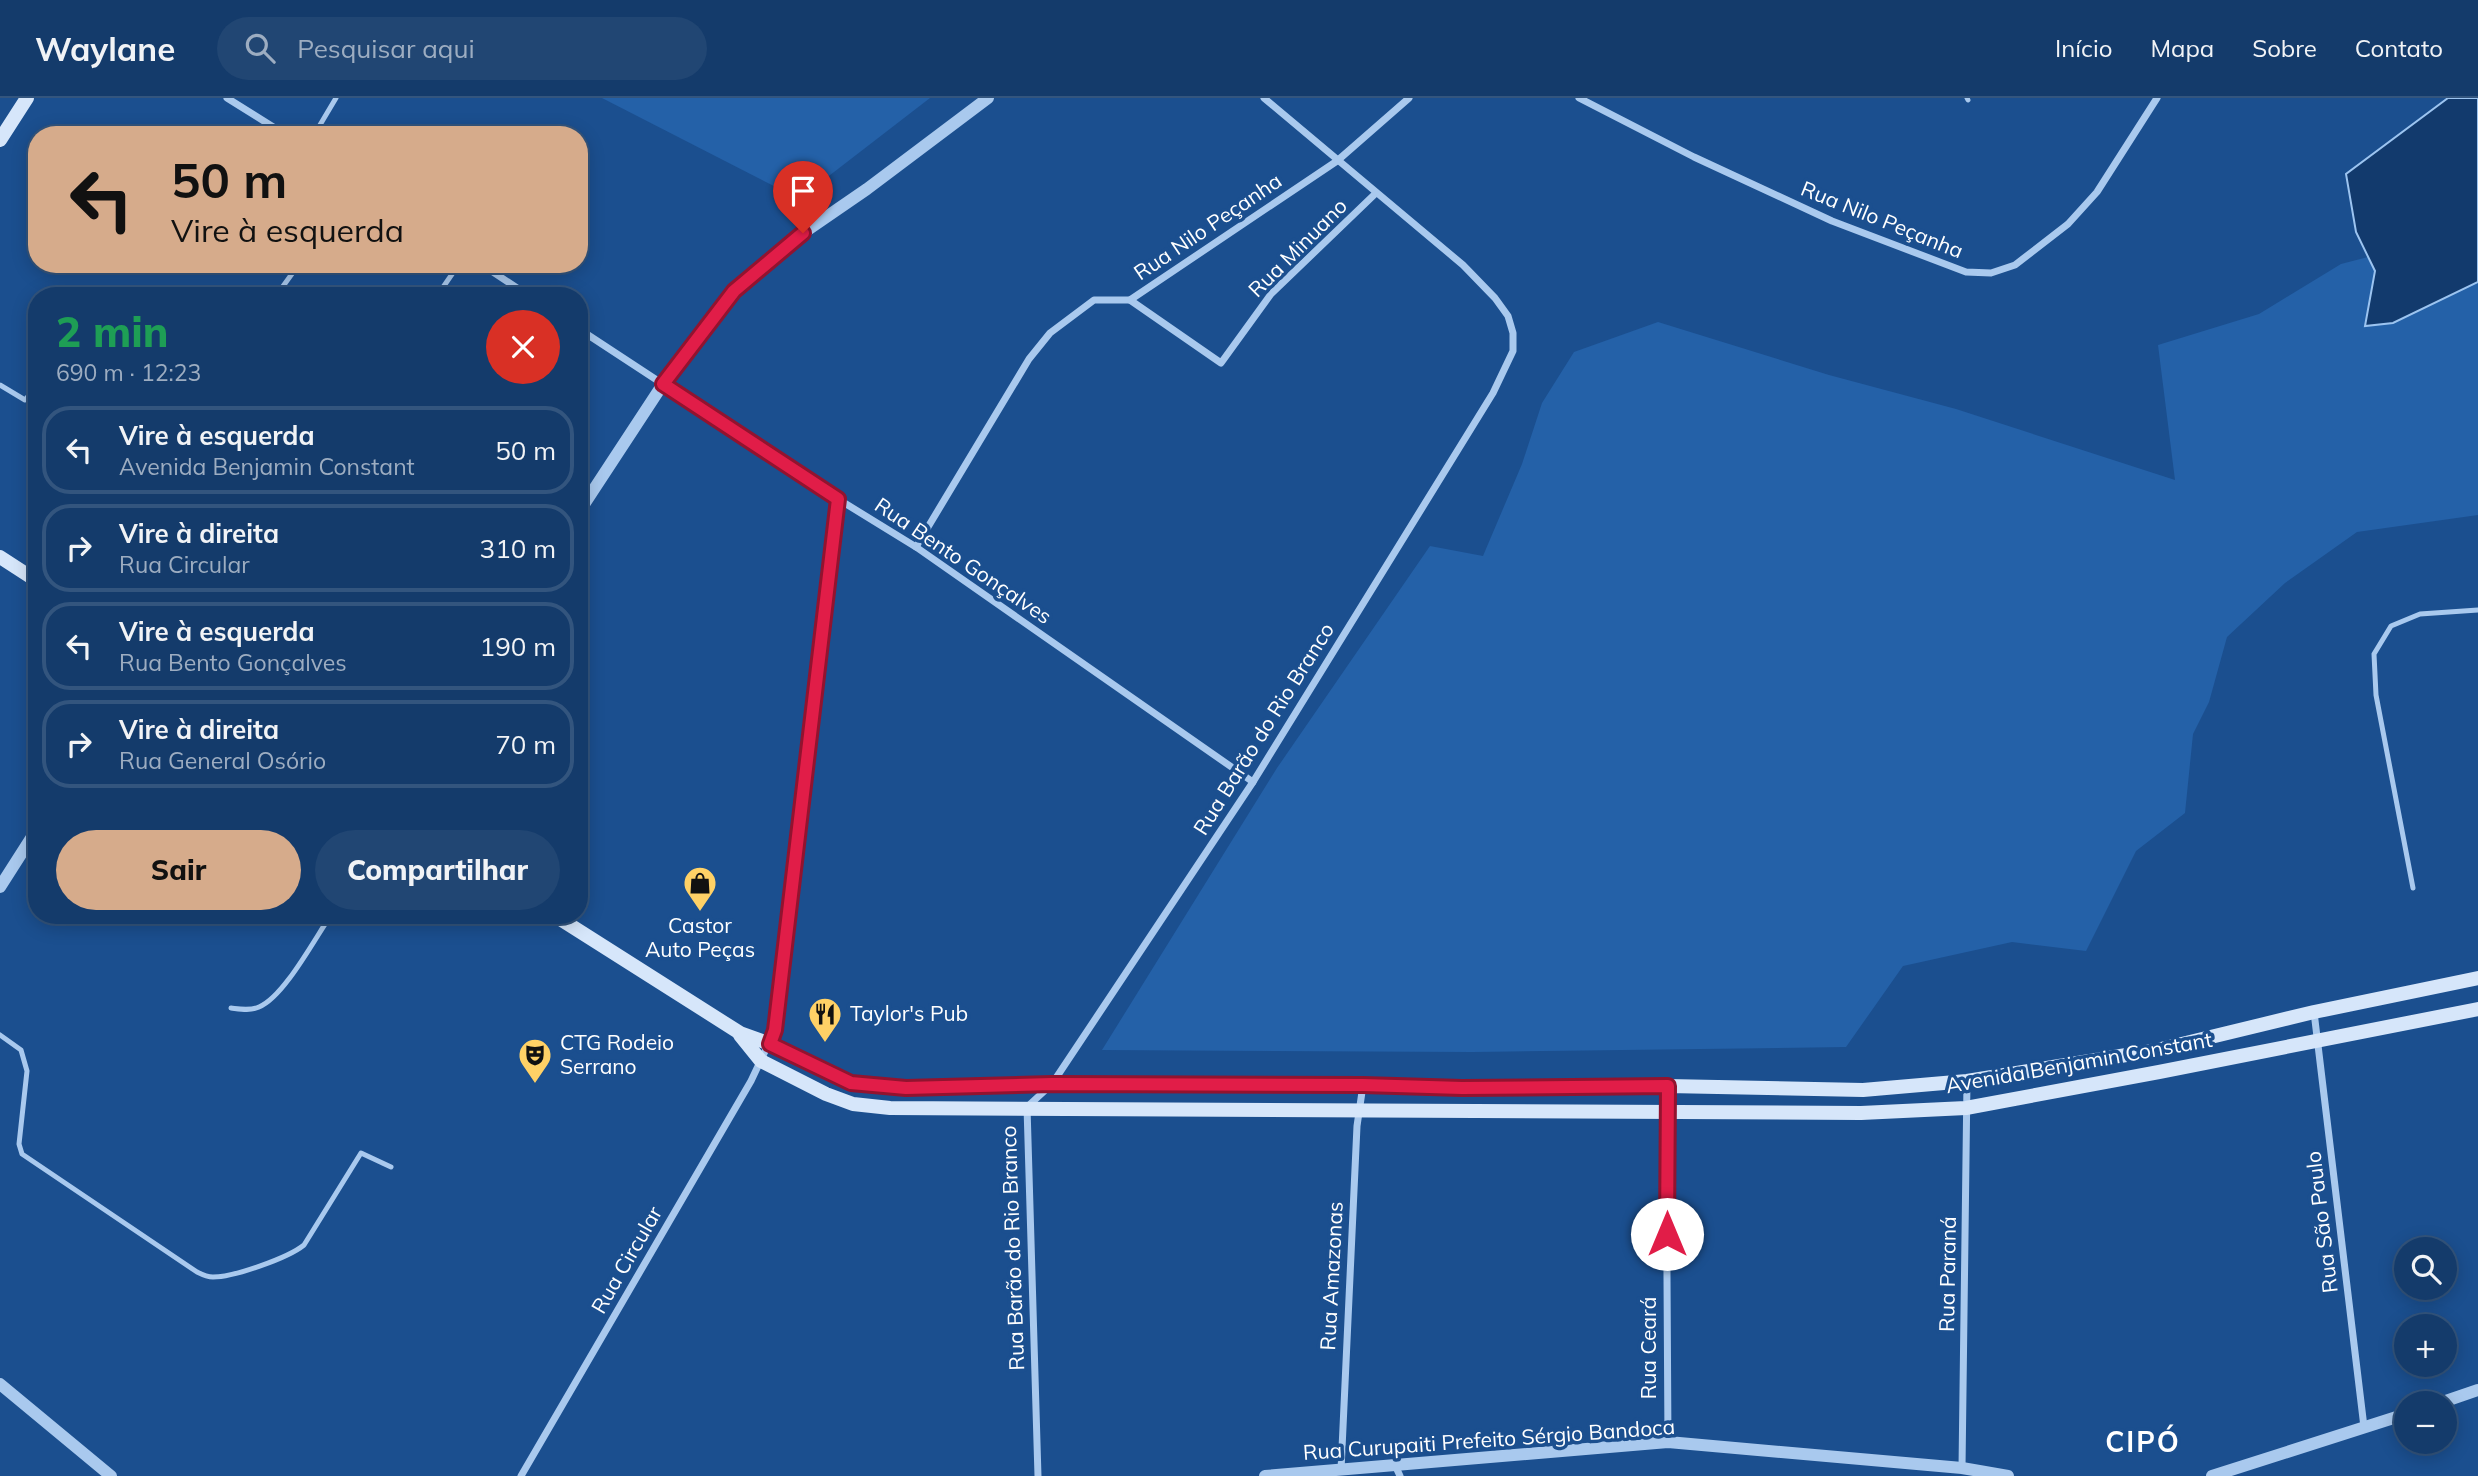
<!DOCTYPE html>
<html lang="pt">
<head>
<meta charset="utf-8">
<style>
	:root { --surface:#143b6b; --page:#214673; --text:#f1f3f6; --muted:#9dadc1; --line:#33557e; --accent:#d6ab8b }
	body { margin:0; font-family:Mulish,sans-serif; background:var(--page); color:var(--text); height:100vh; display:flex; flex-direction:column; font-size:26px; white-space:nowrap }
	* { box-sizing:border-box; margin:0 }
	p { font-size:23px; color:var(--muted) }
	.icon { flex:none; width:38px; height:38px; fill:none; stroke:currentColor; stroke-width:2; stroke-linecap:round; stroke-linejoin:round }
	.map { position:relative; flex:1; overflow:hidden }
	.sheet { position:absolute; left:28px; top:189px; width:560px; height:637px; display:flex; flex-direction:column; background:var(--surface); border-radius:28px; box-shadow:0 4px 18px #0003,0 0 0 2px var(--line) }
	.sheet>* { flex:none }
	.banner { position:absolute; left:28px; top:28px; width:560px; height:147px; border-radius:28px; box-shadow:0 4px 18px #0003,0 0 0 2px var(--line); background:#d6ab8b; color:#111; overflow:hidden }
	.tools { position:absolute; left:2394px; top:1139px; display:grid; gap:14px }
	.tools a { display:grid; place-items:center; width:63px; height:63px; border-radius:50%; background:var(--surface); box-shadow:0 4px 18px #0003,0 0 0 2px var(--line); font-size:35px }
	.pin { position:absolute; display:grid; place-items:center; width:60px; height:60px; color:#fff; margin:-72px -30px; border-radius:50% 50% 50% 0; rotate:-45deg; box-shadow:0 0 7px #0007 }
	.pin .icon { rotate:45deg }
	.me { position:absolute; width:77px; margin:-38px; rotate:0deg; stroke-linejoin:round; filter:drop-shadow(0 0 5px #0008) }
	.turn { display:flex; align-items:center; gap:24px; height:147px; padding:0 28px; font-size:32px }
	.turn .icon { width:91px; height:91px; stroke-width:2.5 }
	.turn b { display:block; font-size:49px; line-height:60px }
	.round { display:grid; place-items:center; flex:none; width:74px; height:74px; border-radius:37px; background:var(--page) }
	.head { display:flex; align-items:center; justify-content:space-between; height:119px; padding:0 28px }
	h1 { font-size:42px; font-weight:800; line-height:52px; color:#1e9e55 }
	.action { display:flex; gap:14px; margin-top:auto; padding:14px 28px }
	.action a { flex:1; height:80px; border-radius:42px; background:var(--accent); color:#111; font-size:28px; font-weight:800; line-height:80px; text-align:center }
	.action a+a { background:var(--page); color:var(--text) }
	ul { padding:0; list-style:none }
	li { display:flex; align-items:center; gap:21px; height:88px; margin:0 14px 10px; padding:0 14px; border:4px solid var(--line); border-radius:28px }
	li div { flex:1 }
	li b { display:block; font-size:26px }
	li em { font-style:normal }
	header { display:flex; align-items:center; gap:42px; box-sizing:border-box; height:98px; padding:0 35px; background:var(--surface); border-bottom:2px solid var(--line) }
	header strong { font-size:33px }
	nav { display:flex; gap:38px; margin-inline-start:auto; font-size:24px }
	.search { width:490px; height:63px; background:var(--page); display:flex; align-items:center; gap:18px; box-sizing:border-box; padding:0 24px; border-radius:38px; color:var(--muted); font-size:26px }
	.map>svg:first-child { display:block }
	.green { fill:#2461a8 }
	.water { fill:#123a6d; stroke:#9cc4f0; stroke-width:2 }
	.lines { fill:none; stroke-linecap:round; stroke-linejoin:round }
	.service { stroke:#a9c9ee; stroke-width:5 }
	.minor { stroke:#a9c9ee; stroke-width:7 }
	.tertiary { stroke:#a9c9ee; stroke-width:12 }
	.secondary { stroke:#d6e6fa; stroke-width:14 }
	.route-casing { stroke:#92132f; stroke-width:18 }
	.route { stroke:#e11d48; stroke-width:12 }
	.labels { text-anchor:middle; stroke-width:7; stroke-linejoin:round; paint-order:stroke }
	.street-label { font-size:21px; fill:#fff; stroke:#1b4f8f }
	.poi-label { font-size:21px; fill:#fff; stroke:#1b4f8f; text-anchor:start }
	.district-label { font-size:28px; font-weight:bold; letter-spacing:2px; fill:#fff; stroke:#1b4f8f }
</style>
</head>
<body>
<header>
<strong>Waylane</strong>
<div class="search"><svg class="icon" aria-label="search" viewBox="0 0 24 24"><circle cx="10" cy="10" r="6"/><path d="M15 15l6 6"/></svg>Pesquisar aqui</div>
<nav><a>Início</a><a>Mapa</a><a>Sobre</a><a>Contato</a></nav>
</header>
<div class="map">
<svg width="2478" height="1378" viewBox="0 0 2478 1378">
	<rect width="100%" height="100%" fill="#1b4f8f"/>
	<g class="green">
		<polygon points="602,0 930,0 799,101"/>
		<polygon points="2368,159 2375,173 2366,228 2393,225 2478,184 2478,417 2357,434 2285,485 2227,539 2209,604 2193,636 2185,715 2136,753 2086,853 2012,844 1903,868 1846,949 1473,954 1102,952 1277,670 1430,448 1483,458 1522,366 1542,305 1574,254 1658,224 1829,277 1956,311 2175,382 2158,247 2259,216 2341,166"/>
	</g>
	<polygon class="water" points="2448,0 2478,0 2478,184 2393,225 2365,228 2375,173 2356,134 2346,76"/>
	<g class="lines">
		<g class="service">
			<polyline points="1967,0 1968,2"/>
			<polyline points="314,37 336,0"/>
			<polyline points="276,198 299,166"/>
			<polyline points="437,198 459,166"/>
			<polyline points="0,287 25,302 37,287"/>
			<polyline points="2413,790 2376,597 2374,556 2391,528 2420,516 2478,512"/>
			<path d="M 231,910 C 240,911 250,913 259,909 C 284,899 315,840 331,817"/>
			<path d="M 0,937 L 21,952 L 27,973 L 19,1046 L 22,1056 L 197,1174 C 203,1177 208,1179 213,1179 C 234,1179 288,1160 304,1147 L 361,1055 L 391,1069"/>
		</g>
		<g class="minor">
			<polyline points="227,0 286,37"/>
			<polyline points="1579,0 1694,59 1832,123 1966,174 1991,175 2015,167 2068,126 2097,94 2157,0"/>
			<polyline points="481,166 529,198"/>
			<polyline points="1130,202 1221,265 1271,196 1376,95"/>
			<polyline points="579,231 838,401 916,449 1253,684"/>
			<polyline points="916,449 1029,261 1050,235 1094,202 1130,202 1337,63 1409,0"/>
			<polyline points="2314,914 2364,1329"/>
			<polyline points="1668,988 1666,1013 1668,1344"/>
			<polyline points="1395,1367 1400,1378"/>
			<polyline points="1962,1370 1967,983"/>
			<polyline points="1341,1372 1357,1028 1363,987"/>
			<polyline points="521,1378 751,983 775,932 838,401"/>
			<polyline points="1038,1378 1027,1009 1052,986 1253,684 1493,295 1513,253 1513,235 1508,218 1495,200 1463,167 1264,0"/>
		</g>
		<g class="tertiary">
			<polyline points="579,414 663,286 734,193 803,135 867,91 988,0"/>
			<polyline points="0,789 37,731"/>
			<polyline points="0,1286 111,1378"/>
			<polyline points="2437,1306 2478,1292"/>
			<polyline points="1265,1378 1668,1344 1962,1370 2008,1378"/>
			<polyline points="2212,1378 2406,1316"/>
		</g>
		<g class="secondary">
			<polyline points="0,42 27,0"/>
			<polyline points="0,459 37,483"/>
			<polyline points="554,817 740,935 770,946 851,984 906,990 1052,986 1363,987 1462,990 1668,988 1863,992 1967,983 2157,952 2314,914 2478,880"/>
			<polyline points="740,937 761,963 826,996 853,1006 890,1010 1861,1015 1966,1010 2159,974 2478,911"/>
		</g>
	</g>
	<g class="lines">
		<defs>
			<polyline id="route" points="803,135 734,193 663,286 838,401 775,932 770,946 851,985 906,990 1052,986 1363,987 1462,990 1668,988 1667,1136"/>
		</defs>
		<use href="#route" class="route-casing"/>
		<use href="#route" class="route"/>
	</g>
	<defs>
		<symbol id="shop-pin" viewBox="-11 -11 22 30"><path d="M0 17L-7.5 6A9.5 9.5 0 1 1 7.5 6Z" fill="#ffd166" stroke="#1b4f8f"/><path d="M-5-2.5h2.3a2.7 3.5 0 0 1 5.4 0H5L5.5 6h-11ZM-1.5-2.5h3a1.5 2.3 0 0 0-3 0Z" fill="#111"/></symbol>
		<symbol id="restaurant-pin" viewBox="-11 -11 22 30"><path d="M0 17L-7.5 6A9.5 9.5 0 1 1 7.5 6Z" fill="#ffd166" stroke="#1b4f8f"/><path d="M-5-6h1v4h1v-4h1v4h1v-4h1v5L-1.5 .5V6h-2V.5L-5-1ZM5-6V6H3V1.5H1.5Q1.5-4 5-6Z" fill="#111"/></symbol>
		<symbol id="theatre-pin" viewBox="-11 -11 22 30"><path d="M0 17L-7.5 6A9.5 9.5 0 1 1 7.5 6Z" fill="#ffd166" stroke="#1b4f8f"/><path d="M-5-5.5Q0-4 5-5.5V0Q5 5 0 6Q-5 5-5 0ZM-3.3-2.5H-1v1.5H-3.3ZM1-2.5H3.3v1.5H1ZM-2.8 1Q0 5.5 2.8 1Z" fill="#111"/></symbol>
	</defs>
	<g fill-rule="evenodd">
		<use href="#shop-pin" x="681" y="766" width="38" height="52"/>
		<use href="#restaurant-pin" x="806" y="897" width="38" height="52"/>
		<use href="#theatre-pin" x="516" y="938" width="38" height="52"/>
	</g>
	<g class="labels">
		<g class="street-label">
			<text transform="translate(1882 122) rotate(22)" y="7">Rua Nilo Peçanha</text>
			<text transform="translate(1208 129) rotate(-34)" y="7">Rua Nilo Peçanha</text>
			<text transform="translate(1298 150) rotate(-45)" y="7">Rua Minuano</text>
			<text transform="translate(963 463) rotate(34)" y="7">Rua Bento Gonçalves</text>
			<text transform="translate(1264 631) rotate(-58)" y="7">Rua Barão do Rio Branco</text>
			<text transform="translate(2079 965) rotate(-10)" y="7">Avenida Benjamin Constant</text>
			<text transform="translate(2322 1124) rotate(-97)" y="7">Rua São Paulo</text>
			<text transform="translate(1013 1150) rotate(-92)" y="7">Rua Barão do Rio Branco</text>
			<text transform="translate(627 1162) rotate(-60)" y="7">Rua Circular</text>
			<text transform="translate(1948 1176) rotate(-89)" y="7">Rua Paraná</text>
			<text transform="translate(1332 1178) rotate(-87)" y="7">Rua Amazonas</text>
			<text transform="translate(1649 1250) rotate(-90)" y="7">Rua Ceará</text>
			<text transform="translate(1489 1342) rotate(-4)" y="7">Rua Curupaiti Prefeito Sérgio Bandoca</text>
		</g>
		<g class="poi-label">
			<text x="700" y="835" text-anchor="middle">Castor<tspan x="700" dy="24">Auto Peças</tspan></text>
			<text x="850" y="923">Taylor's Pub</text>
			<text x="560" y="952">CTG Rodeio<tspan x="560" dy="24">Serrano</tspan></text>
		</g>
		<g class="district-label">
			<text x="2143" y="1354">CIPÓ</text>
		</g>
	</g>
</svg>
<div class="tools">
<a><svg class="icon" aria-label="search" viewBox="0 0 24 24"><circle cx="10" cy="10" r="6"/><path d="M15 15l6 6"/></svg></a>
<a>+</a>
<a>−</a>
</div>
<div class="pin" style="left:803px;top:135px;background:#d93025"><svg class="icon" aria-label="arrive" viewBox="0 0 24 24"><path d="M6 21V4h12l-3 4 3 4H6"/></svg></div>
<svg class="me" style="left:1667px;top:1136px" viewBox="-20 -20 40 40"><circle r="19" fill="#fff"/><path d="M0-13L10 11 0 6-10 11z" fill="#e11d48"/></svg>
<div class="banner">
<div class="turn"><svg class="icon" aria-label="left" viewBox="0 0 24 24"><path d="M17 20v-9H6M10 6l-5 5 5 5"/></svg><div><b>50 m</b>Vire à esquerda</div></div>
</div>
<section class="sheet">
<div class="head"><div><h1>2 min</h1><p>690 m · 12:23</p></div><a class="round" style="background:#d93025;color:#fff"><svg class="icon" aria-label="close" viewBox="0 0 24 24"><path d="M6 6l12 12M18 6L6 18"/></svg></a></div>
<ul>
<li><svg class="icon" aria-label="left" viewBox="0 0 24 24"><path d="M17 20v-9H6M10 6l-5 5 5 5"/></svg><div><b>Vire à esquerda</b><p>Avenida Benjamin Constant</p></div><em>50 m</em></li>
<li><svg class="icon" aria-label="right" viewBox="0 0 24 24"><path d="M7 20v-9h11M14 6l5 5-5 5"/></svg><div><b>Vire à direita</b><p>Rua Circular</p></div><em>310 m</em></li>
<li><svg class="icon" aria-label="left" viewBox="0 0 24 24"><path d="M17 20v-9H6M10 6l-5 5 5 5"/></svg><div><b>Vire à esquerda</b><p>Rua Bento Gonçalves</p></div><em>190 m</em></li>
<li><svg class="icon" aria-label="right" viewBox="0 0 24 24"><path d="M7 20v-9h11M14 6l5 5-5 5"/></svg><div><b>Vire à direita</b><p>Rua General Osório</p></div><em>70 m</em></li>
</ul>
<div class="action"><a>Sair</a><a>Compartilhar</a></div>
</section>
</div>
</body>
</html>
